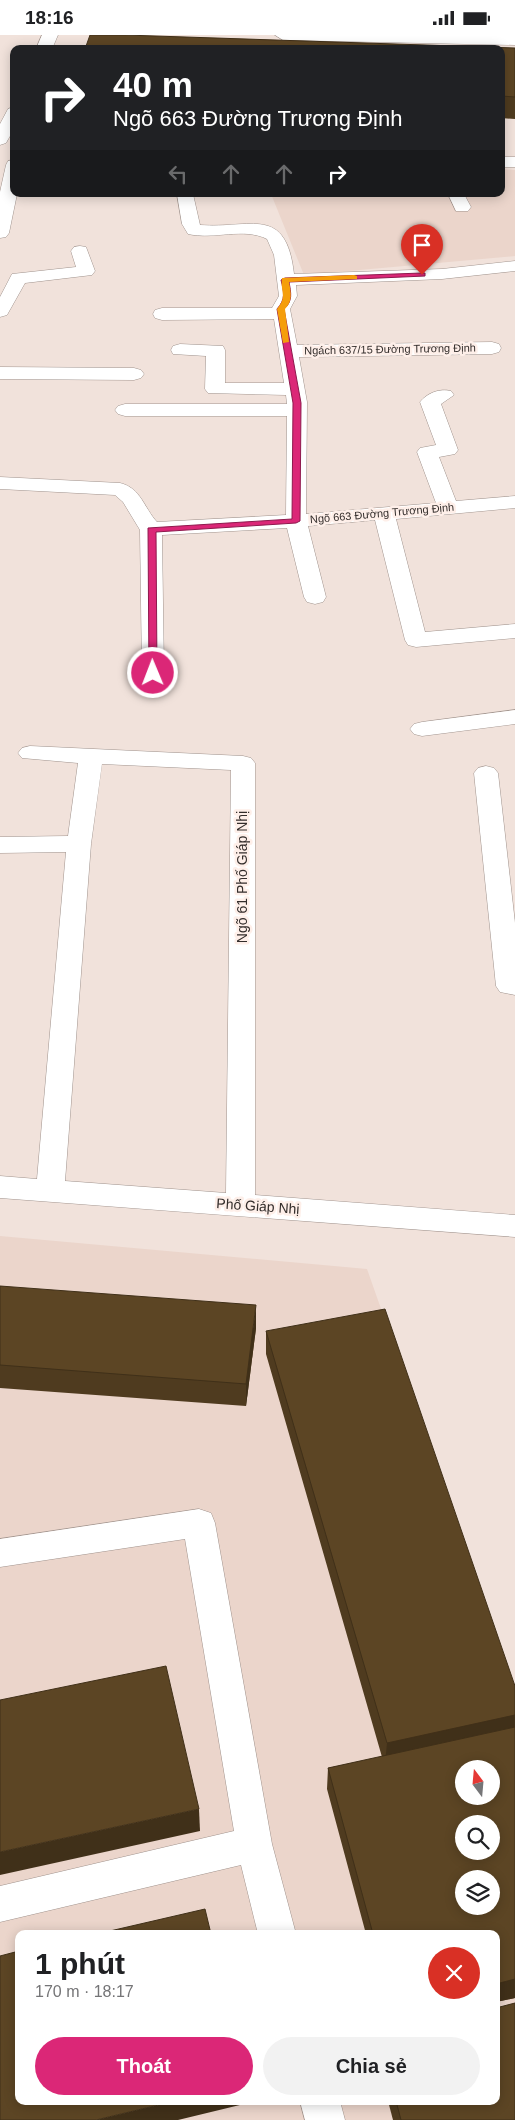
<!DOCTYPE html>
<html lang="vi">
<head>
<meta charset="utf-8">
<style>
	:root { --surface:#fff; --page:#f2f2f2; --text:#202124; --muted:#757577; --accent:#db2777 }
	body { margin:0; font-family:Arial,sans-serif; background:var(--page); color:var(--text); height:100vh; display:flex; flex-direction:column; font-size:19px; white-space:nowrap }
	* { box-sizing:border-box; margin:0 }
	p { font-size:16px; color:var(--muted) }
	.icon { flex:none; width:28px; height:28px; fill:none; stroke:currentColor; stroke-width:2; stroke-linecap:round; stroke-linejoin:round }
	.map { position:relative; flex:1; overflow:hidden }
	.panel { position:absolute; left:15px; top:1895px; width:485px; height:175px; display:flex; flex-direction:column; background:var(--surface); border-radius:10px; box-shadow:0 2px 12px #0003 }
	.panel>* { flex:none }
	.top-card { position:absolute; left:10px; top:10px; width:495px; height:152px; border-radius:10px; box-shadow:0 2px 12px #0003; background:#202124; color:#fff; overflow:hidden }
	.needle { width:32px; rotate:344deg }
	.controls { position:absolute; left:455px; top:1725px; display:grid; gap:10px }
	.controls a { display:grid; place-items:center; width:45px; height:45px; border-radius:50%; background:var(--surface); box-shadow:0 2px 12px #0003; font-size:25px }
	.pin { position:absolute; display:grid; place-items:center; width:42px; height:42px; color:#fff; margin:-51px -21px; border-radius:50% 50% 50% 0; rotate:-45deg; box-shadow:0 0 5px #0007 }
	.pin .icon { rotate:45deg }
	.me { position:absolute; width:55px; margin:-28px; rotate:359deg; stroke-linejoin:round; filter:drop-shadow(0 0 4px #0008) }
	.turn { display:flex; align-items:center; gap:18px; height:105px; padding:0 20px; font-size:22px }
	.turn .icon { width:65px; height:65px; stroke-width:2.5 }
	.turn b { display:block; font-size:35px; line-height:42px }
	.lanes { display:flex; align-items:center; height:48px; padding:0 20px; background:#0003; justify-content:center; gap:25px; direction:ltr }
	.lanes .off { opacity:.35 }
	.round { display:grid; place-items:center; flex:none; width:52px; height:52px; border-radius:26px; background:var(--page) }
	.headline { display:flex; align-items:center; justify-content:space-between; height:85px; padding:0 20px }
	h1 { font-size:30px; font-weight:700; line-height:38px }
	.button { display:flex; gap:10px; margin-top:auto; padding:10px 20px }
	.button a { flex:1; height:58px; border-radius:30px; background:var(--accent); color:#fff; font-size:20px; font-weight:700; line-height:58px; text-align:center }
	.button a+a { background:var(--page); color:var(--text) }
	.status { display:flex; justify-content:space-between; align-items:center; height:35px; padding:0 25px; background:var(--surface); direction:ltr }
	.status svg { height:14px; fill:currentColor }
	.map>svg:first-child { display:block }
	.built { fill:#ebd5cb; fill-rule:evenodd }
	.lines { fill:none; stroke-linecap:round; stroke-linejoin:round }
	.minor-casing { stroke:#a0938d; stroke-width:1 }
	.minor { fill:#fff; fill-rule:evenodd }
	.wall { fill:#4f3b1f }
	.shaded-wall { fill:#403019 }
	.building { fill:#5c4524; stroke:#403019; fill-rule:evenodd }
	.route { fill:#db2777; stroke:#8e194d }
	.slow { fill:#f59e0b }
	.labels { text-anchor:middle; stroke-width:5; stroke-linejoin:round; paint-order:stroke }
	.far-street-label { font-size:11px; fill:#332d2b; stroke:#feefe9 }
	.street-label { font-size:14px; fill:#332d2b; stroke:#feefe9 }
</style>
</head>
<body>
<div class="status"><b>18:16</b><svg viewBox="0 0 49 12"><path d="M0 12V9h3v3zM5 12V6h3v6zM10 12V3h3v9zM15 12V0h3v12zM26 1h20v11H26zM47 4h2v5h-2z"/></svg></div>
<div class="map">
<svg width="515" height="2085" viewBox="0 0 515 2085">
	<rect width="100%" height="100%" fill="#f1e2db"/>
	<g class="built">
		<polygon points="501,134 515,135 515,221 304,240 271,159 501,159"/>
		<path d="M 0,1201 L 367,1234 L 515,1654 L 515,2085 L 0,2085 ZM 464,1734 L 491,1734 L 491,1761 L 464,1761 ZM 464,1789 L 491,1789 L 491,1816 L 464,1816 ZM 464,1844 L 491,1844 L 491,1871 L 464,1871 ZM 19,1899 L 496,1899 L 496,2066 L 19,2066 Z"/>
	</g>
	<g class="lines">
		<defs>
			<g id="minor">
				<polygon points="42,0 58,0 52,14 36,14"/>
				<polygon points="275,0 515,0 515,10 283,5"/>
				<polygon points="14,72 14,94 6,108 0,110 0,89 8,74"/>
				<rect x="501" y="122" width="14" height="10"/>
				<polygon points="14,125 14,159 17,159 9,198 6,202 0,203 0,157 6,130 8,126"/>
				<path d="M 177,159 L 193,159 L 200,190 C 251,194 286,169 294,239 L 442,234 L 515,226 L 515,236 L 442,244 L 296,250 L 297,261 L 290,274 L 297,310 L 492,307 L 499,309 L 501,313 L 499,317 L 492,319 L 299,322 L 307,367 L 306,479 L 436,468 L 417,417 L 420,413 L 436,410 L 420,367 C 427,358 440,353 451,356 L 454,360 L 441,369 L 458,415 L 455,419 L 439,422 L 456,466 L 515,461 L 515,473 L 396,484 L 425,597 L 515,589 L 515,603 L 416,612 L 408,610 L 405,605 L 375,485 L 308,491 L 326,562 L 323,567 L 315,569 L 307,567 L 304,562 L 287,493 L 162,500 L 164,638 L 161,643 L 153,645 L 145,643 L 142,638 L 140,495 L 123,467 L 115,460 L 0,454 L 0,442 L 120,448 C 141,453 144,473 157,487 L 286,480 L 287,381 L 125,381 L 118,379 L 115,375 L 118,371 L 125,369 L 287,369 L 286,360 L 208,358 L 205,354 L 206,321 L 173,319 L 171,315 L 173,311 L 180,309 L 223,311 L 225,315 L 225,348 L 284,348 L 274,284 L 162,285 L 155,283 L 153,279 L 155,275 L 162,273 L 272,273 L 279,261 L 274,220 L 267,204 C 243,192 214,205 188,199 L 182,189 Z"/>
				<polygon points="448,159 464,159 471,172 468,176 456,176"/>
				<polygon points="80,211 86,212 95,236 92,240 25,248 7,280 0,282 0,262 12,239 76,232 71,216 74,212"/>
				<polygon points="0,332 134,333 141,335 144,339 141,343 134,345 0,344"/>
				<polygon points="515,675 515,689 422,701 414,699 410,694 414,689 422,687"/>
				<path d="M 30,711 L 243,721 L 251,723 L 255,728 L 255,1160 L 515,1180 L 515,1202 L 0,1163 L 0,1141 L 37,1144 L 66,817 L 0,818 L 0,802 L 68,801 L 78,728 L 22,723 L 18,718 L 22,713 ZM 102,729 L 231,735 L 226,1158 L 65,1146 L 91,809 Z"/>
				<polygon points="486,731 494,733 498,738 515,888 515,960 500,957 496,951 474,738 478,733"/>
				<polygon points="199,1474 211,1478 215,1488 272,1809 296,1899 258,1899 241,1830 0,1887 0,1851 234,1796 185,1504 0,1532 0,1504"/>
				<polygon points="300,2066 340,2066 345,2085 305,2085"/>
			</g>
		</defs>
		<use href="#minor" class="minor-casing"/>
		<use href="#minor" class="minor"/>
	</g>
	<g class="wall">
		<polygon points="515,13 515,84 501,83 501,14"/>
		<polygon points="0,1251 256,1293 246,1371 0,1353"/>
		<polygon points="266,1296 515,1651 515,1963 496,1967 496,1899 366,1899 327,1754 328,1733 382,1722 266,1319"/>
		<polygon points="388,2066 496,2066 515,2085 393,2085"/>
	</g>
	<g class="shaded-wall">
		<polygon points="256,1270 256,1293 246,1371 246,1349"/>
		<polygon points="515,1680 515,1701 385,1729 387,1708"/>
		<polygon points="199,1774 200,1796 0,1840 0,1817"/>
		<polygon points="515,1944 515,1963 496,1967 496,1949"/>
		<polygon points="175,2066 244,2066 244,2069 178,2085 96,2085"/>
	</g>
	<g class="building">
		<polygon points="90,0 125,0 515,13 515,62 501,61 501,14 85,14"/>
		<polygon points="0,1251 256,1270 246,1349 0,1330"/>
		<polygon points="385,1274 515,1651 515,1680 387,1708 266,1296"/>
		<polygon points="166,1631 199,1774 0,1817 0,1665"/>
		<path d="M 515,1692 L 515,1944 L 496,1949 L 496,1899 L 373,1899 L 328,1733 ZM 464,1734 L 491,1734 L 491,1761 L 464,1761 ZM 464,1789 L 491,1789 L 491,1816 L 464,1816 ZM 464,1844 L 491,1844 L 491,1871 L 464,1871 Z"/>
		<polygon points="205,1874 211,1899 97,1899"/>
		<polygon points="19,1916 19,2066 175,2066 96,2085 0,2085 0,1921"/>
		<polygon points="515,1968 515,2085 401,2085 396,2066 496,2066 496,1973"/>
	</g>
	<path class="route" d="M 422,238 L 425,238 L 425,241 L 289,247 C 291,258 293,266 284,274 L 301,368 L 300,486 L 296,488 L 156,497 L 157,638 L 149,640 L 148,493 L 292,484 L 293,368 L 277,274 C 286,264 284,257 281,245 L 285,243 Z"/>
	<path class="slow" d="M 354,240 L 357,241 L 357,244 L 289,247 C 291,258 293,266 285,274 L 289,307 L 283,308 L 277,274 C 288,261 280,257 282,243 Z"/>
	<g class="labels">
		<g class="far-street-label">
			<text transform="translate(390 314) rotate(-1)" y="4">Ngách 637/15 Đường Trương Định</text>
			<text transform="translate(382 478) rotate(-5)" y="4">Ngõ 663 Đường Trương Định</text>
		</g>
		<g class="street-label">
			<text transform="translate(242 842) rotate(-90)" y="5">Ngõ 61 Phố Giáp Nhị</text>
			<text transform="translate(258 1171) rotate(4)" y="5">Phố Giáp Nhị</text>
		</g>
	</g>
</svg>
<div class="controls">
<a><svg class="needle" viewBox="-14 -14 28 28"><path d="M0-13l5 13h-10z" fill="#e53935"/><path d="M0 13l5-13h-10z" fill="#757577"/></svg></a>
<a><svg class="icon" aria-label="search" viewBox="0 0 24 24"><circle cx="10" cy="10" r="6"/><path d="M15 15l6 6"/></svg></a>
<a><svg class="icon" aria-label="layers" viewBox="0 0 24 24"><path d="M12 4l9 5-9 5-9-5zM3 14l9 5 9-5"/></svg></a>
</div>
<div class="pin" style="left:422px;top:240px;background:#d93025"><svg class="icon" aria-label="arrive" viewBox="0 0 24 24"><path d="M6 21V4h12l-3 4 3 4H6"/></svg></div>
<svg class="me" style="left:153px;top:638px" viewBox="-20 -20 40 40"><circle r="17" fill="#db2777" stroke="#fff" stroke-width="3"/><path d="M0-11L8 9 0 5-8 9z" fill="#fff"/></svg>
<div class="top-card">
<div class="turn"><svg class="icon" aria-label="right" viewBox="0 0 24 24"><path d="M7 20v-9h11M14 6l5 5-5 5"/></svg><div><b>40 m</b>Ngõ 663 Đường Trương Định</div></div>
<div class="lanes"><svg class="icon off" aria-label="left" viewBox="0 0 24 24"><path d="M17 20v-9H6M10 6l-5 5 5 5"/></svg><svg class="icon off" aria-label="ahead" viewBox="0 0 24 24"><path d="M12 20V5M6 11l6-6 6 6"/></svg><svg class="icon off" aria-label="ahead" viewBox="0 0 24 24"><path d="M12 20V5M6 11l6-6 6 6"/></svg><svg class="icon" aria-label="right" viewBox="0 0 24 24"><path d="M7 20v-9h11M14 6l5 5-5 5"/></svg></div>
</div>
<section class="panel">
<div class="headline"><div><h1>1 phút</h1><p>170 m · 18:17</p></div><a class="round" style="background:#d93025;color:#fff"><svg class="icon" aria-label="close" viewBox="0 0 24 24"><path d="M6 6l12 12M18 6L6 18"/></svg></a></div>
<div class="button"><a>Thoát</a><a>Chia sẻ</a></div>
</section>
</div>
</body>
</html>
